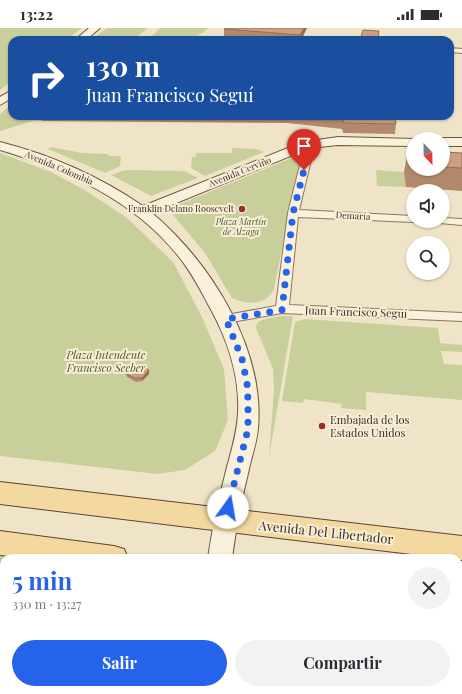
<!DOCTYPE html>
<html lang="es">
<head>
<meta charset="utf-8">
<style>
	:root { --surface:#fff; --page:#f2f2f3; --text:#2b2b33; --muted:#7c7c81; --accent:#2563eb }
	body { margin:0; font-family:"Playfair Display",serif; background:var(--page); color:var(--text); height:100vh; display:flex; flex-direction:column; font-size:15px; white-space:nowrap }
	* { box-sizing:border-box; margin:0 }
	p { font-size:13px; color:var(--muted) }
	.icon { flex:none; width:22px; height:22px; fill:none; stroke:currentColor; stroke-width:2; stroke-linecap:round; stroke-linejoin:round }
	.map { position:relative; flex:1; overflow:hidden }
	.sheet { position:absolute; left:0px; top:526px; width:462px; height:140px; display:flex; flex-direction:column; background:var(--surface); border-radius:12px 12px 0 0; box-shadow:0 1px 3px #0004 }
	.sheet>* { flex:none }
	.guide { position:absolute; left:8px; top:8px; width:446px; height:84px; border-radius:12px; box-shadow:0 1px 3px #0004; background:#1a4fa0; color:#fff; overflow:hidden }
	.needle { width:26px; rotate:158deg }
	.tools { position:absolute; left:406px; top:104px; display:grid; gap:8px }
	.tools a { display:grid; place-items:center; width:44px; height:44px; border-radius:50%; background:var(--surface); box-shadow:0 1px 3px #0004; font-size:20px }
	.pin { position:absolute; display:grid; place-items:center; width:34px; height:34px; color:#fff; margin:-41px -17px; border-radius:50% 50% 50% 0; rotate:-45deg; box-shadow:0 0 4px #0007 }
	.pin .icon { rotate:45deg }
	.me { position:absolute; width:44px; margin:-22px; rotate:13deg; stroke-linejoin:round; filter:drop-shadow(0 0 3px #0008) }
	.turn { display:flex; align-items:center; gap:14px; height:84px; padding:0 12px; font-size:18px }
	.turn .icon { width:52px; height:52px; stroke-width:2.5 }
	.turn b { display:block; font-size:28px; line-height:34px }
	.round { display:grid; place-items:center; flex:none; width:42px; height:42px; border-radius:21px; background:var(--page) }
	.headline { display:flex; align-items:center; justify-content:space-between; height:68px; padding:0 12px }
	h1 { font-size:24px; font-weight:700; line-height:30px; color:var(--accent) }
	.action { display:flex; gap:8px; margin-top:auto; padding:8px 12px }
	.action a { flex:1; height:46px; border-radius:24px; background:var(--accent); color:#fff; font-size:16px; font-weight:700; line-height:46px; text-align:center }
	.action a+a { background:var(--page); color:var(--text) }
	.status { display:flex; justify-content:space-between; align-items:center; height:28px; padding:0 20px; background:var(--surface); direction:ltr }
	.status svg { height:11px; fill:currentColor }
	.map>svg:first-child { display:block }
	.green { fill:#c9cf9b }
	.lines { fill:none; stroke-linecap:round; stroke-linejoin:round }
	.street-casing { stroke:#8d765c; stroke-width:2 }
	.secondary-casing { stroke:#6f573f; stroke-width:2 }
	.primary-casing { stroke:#5b4430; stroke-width:2 }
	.street { fill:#faf1dc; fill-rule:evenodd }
	.secondary { fill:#faf1dc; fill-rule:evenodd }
	.primary { fill:#f3d9a0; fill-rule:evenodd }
	.wall { fill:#b2896c }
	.shaded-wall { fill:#916f58 }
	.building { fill:#cf9f7d; stroke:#916f58 }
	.route { stroke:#2563eb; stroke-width:7; stroke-dasharray:0 12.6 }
	.poi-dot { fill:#9e2a2b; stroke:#f7eed8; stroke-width:1.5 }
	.labels { text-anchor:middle; stroke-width:4; stroke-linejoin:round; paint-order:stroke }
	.far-street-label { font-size:9px; fill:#3d2e20; stroke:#f7eed8 }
	.far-poi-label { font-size:9px; fill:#3d2e20; stroke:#f7eed8; text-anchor:end }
	.far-park-label { font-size:9px; font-style:italic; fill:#4d5a26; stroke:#f7eed8 }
	.street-label { font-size:11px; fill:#3d2e20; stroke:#f7eed8 }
	.park-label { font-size:11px; font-style:italic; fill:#4d5a26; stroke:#f7eed8 }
	.poi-label { font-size:11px; fill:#3d2e20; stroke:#f7eed8; text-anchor:start }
	.near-street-label { font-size:13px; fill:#3d2e20; stroke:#f7eed8 }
</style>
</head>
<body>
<div class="status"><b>13:22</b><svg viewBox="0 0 49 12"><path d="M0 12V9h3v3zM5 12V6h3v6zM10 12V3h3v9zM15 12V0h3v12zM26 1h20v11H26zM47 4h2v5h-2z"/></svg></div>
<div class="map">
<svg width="462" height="666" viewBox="0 0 462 666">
	<rect width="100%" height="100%" fill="#f0e4c8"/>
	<g class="green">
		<polygon points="0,0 82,0 66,12 12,12 12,53 0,62"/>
		<polygon points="107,0 148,0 133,12 91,12"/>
		<path d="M 160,0 L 208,0 C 196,14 165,12 148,12 Z"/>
		<polygon points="12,76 12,88 47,88 42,93 33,93 0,103 0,86"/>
		<polygon points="51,119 82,125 108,126 108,128 121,128 120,138 105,145 48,121"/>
		<polygon points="232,120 256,121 264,124 205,148 191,140 192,129 196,129 196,125 232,125"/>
		<polygon points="0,125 51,144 83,161 126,189 173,234 202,289 224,341 228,392 215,423 185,442 158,446 0,428"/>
		<path d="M 294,129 L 300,130 L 274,261 C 266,278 247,277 232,270 L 205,225 L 168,181 Z"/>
		<polygon points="125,142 184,143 198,150 151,168 111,147"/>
		<polygon points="376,142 404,144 406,159 377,158"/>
		<polygon points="280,288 293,288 269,429 274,362 273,341 256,300 257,295 262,292"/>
		<polygon points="305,291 438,300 440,315 462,317 462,324 441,323 444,336 462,337 462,372 366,364 366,382 341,380 342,376 304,371 303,375 282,373 295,294"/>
		<polygon points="0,521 64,530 4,530 4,662 163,662 159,666 0,666"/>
		<polygon points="458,573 462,573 462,666 213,666 214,662 458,662"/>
	</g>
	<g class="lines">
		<defs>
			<g id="street">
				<polygon points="450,20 462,21 462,25 450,24"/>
				<polygon points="296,118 312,128 299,182 413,188 413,193 417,193 413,194 298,189 289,277 462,285 462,293 282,285 226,295 221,294 219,291 221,288 276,278 288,185 302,129 291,121"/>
				<polygon points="443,190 462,191 462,197 439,195 437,193 443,193"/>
				<polygon points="177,662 199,662 198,666 176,666"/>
			</g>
			<g id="secondary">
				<polygon points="89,0 100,0 86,12 75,12"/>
				<polygon points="12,62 12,70 0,77 0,69"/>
				<path d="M 338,109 L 416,111 L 413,111 L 413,118 L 338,117 L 310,120 L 152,185 C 210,234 265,320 258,400 C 257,414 252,427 249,441 C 242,470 236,500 232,530 L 208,530 C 212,502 218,474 225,447 C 230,426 237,407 238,385 C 240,348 227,310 209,278 C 200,261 191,244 179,229 C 135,173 67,142 0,122 L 0,114 C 51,127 99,148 143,178 L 303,114 Z"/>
				<polygon points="443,110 462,110 462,118 443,118 443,111 440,111"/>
			</g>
			<g id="primary">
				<polygon points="0,454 462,508 462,532 458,532 458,530 444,530 0,476"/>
				<polygon points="0,503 114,518 124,521 128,530 22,530 0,527"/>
				<rect x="458" y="554" width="4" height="28"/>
			</g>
		</defs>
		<use href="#street" class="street-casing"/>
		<use href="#secondary" class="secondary-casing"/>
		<use href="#primary" class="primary-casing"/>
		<use href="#street" class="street"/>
		<use href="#secondary" class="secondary"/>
		<use href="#primary" class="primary"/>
	</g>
	<g class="wall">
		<polygon points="307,0 301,12 266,12 224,9 224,1"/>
		<polygon points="41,88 395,88 396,96 395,106 343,105 342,101 287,95 42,93"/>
		<polygon points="408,122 413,123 413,141 443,141 443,124 462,125 462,163 406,159 404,144"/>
		<polygon points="149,342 149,346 142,353 136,354 127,349 126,346"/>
	</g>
	<g class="shaded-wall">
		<polygon points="304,0 307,0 301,12 300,12 300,7"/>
		<polygon points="149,342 149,346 142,353 142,350"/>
	</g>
	<g class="building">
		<polygon points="225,0 304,0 300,7 224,1"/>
		<polygon points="363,2 379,3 378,11 396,12 360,12"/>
		<polygon points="314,88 395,88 396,96 344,95 343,91"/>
		<polygon points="408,122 413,123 413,138 409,137"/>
		<polygon points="443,124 462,125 462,140 443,139"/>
		<polygon points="135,339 144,339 149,342 142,350 135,350 126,346"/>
	</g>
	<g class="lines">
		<polyline class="route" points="228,480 248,401 248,373 247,355 242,331 226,291 282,282 293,185 304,142"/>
	</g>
	<g class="poi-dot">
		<circle cx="242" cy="181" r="4"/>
		<circle cx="322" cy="398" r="4"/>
	</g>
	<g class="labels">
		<g class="far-street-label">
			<text transform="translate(59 140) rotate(23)" y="3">Avenida Colombia</text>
			<text transform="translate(240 144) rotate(-22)" y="3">Avenida Cerviño</text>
			<text transform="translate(353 188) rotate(3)" y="3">Demaría</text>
		</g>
		<g class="far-poi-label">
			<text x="234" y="184">Franklin Delano Roosevelt</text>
		</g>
		<g class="far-park-label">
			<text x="241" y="197">Plaza Martín<tspan x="241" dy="10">de Alzaga</tspan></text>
		</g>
		<g class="street-label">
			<text transform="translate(356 284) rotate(2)" y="4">Juan Francisco Seguí</text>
		</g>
		<g class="park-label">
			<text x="106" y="331">Plaza Intendente<tspan x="106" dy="13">Francisco Seeber</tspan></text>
		</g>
		<g class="poi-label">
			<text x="330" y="396">Embajada de los<tspan x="330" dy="13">Estados Unidos</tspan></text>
		</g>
		<g class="near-street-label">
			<text transform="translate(326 504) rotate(6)" y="5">Avenida Del Libertador</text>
		</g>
	</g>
</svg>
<div class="tools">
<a><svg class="needle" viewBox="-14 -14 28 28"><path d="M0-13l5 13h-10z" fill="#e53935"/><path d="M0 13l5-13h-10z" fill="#7c7c81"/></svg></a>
<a><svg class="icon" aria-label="sound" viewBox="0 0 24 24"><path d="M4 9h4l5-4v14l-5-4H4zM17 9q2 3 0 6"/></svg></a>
<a><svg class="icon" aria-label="search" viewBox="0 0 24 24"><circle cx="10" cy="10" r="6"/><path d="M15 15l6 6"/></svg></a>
</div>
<div class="pin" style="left:304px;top:142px;background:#d93025"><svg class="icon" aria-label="arrive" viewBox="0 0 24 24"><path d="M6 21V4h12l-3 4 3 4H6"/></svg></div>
<svg class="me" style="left:228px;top:480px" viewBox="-20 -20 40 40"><circle r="19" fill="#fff"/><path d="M0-13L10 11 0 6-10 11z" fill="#2563eb"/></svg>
<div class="guide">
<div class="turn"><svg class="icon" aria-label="right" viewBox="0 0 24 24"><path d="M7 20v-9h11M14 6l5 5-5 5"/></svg><div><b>130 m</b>Juan Francisco Seguí</div></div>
</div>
<section class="sheet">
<div class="headline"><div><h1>5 min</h1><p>330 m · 13:27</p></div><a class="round"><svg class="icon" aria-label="close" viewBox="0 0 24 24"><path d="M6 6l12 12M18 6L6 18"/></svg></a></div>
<div class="action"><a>Salir</a><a>Compartir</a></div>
</section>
</div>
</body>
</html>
